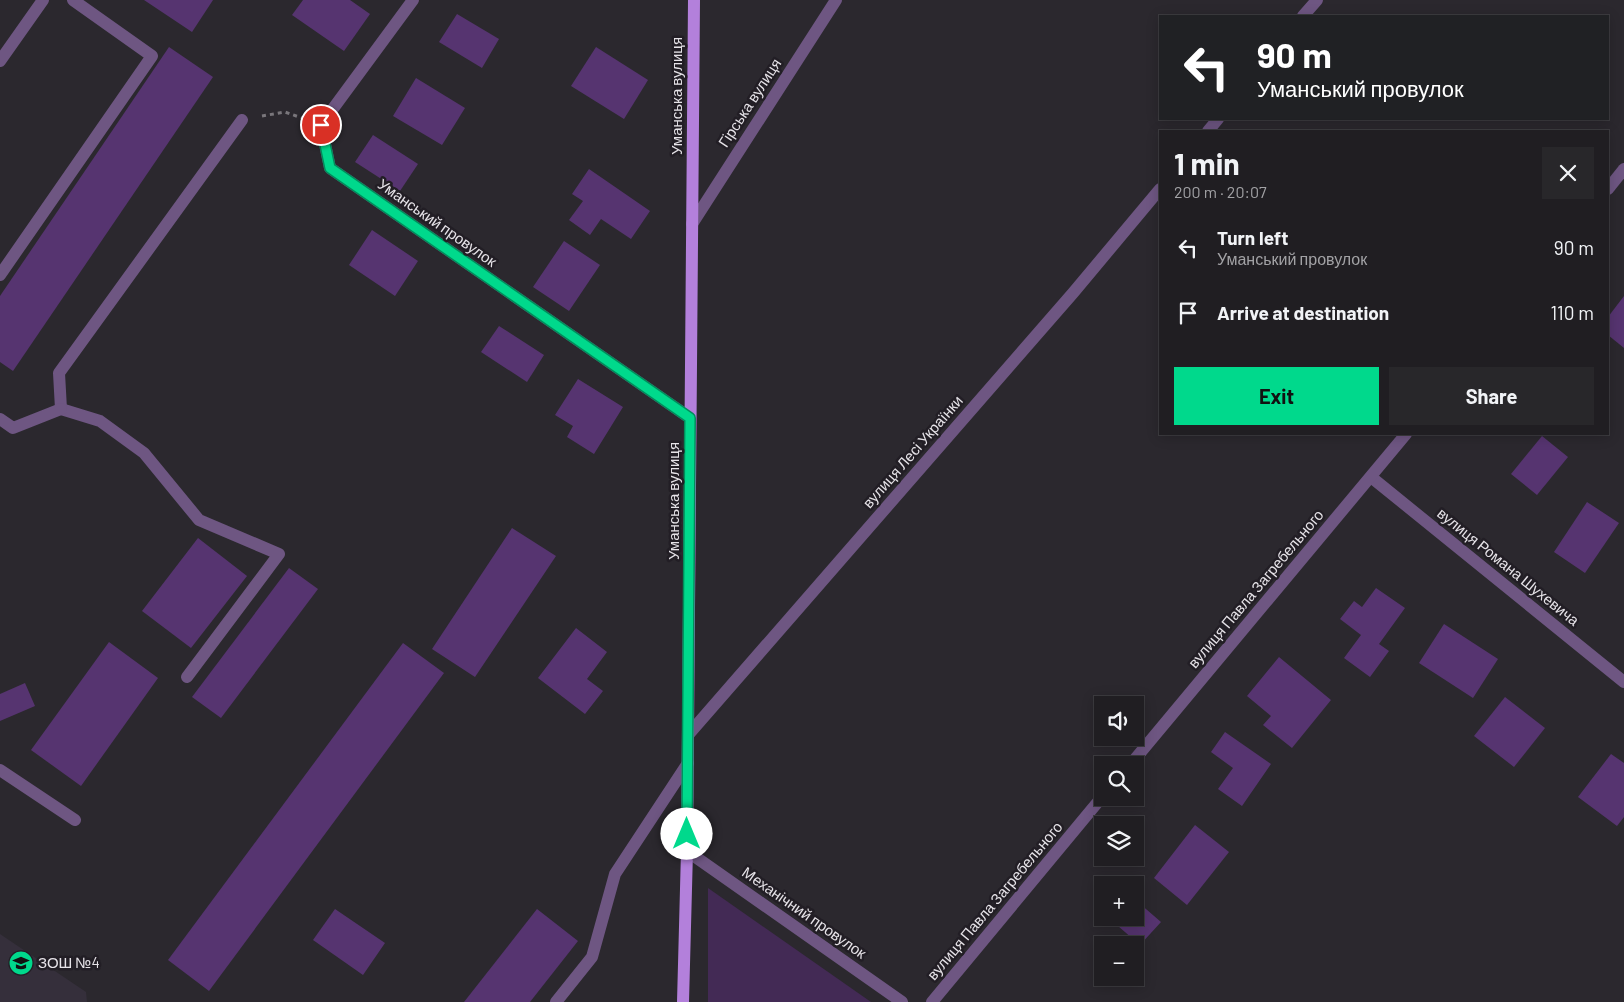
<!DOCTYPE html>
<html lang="en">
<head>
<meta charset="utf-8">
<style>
	:root { --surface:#201e22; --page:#28272a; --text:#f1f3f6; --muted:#a2a2a5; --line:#3d3c40; --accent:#00d98c }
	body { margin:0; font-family:Barlow,sans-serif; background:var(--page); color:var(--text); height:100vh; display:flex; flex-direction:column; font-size:19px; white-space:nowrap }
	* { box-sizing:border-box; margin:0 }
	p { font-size:16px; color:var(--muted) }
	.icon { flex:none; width:28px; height:28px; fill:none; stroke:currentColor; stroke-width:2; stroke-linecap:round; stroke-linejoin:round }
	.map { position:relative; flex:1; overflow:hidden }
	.side { position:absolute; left:1159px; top:130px; width:450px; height:305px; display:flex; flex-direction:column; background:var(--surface); border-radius:0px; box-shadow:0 2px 12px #0003,0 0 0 1px var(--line) }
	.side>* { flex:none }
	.guide { position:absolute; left:1159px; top:15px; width:450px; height:105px; border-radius:0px; box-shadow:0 2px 12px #0003,0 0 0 1px var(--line); background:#202124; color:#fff; overflow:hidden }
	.tools { position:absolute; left:1094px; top:696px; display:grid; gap:10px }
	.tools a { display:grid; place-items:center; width:50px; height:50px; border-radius:0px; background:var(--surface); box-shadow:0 2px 12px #0003,0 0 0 1px var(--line); font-size:25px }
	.pin { position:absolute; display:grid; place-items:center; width:42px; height:42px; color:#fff; margin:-21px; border:2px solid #fff; border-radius:50%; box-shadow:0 1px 5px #0007 }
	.me { position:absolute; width:55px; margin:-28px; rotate:0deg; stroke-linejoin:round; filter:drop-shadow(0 0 4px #0008) }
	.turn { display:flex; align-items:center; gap:18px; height:105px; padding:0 15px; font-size:22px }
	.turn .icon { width:65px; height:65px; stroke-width:2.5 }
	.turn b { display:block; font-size:35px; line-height:42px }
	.round { display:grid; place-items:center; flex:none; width:52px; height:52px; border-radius:0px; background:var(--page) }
	.headline { display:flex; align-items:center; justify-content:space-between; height:85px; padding:0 15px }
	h1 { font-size:30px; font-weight:700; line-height:38px }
	.button { display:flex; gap:10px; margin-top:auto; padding:10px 15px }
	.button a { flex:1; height:58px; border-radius:0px; background:var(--accent); color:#111; font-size:20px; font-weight:700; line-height:58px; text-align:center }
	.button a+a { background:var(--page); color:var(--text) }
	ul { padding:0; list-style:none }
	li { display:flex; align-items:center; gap:15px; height:65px; padding:0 15px }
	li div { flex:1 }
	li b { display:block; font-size:19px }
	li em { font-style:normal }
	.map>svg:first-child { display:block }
	.built { fill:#352f3b }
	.green { fill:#432a55 }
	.building { fill:#563470 }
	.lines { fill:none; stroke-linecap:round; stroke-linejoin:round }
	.path { stroke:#79767b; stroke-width:3; stroke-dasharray:4 4; stroke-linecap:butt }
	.minor { stroke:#6e5682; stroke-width:12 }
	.major { stroke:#b380db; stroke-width:12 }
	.route-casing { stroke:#008d5b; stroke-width:12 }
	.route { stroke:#00d98c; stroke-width:9 }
	.labels { text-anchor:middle; stroke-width:5; stroke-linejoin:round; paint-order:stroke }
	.street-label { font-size:15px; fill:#e6e3e8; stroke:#221e25 }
	.poi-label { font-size:15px; fill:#e6e3e8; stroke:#221e25; text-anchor:start }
</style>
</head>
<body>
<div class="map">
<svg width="1624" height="1002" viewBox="0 0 1624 1002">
	<rect width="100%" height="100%" fill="#2b282e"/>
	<polygon class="built" points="0,934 86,992 87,1002 0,1002"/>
	<polygon class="green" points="708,888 871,1002 708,1002"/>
	<g class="building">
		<polygon points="144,0 213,0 192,32"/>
		<polygon points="303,0 350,0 370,14 344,51 292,15"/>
		<polygon points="457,14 499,39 482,68 439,42"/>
		<polygon points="169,47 213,77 13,371 0,362 0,296"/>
		<polygon points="596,47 648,80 624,119 571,86"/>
		<polygon points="416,78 465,108 442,145 393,116"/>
		<polygon points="373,135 418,164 400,191 355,162"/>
		<polygon points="589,169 650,211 631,239 601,219 590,235 569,220 583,201 572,194"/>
		<polygon points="372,230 418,261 395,296 349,265"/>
		<polygon points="564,241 600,265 569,311 533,287"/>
		<polygon points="1624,296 1624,348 1608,335 1608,317"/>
		<polygon points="499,326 544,355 527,382 481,352"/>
		<polygon points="578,379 623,407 594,454 567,437 573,426 555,415"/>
		<polygon points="1542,436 1568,457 1537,495 1511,474"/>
		<polygon points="1587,502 1619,523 1585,573 1554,552"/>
		<polygon points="512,528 556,556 475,677 432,649"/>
		<polygon points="198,538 247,576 191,648 142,611"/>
		<polygon points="289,568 318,589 221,718 192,697"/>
		<polygon points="1376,588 1405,608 1379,644 1389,651 1370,677 1344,658 1361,635 1340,619 1354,601 1362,607"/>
		<polygon points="1444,624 1498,659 1473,698 1419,663"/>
		<polygon points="576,628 607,652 587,679 603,691 585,714 538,678"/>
		<polygon points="109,642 158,678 81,786 31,750"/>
		<polygon points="403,643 444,673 209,991 168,960"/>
		<polygon points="1279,657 1331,700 1292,748 1263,725 1271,716 1247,696"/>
		<polygon points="25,683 35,706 0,721 0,694"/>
		<polygon points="1505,697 1545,728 1514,767 1474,736"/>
		<polygon points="1225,732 1271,764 1242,806 1218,789 1233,768 1211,752"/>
		<polygon points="1611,754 1624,763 1624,817 1617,826 1578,797"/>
		<polygon points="1195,825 1229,852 1187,905 1154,878"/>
		<polygon points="1139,903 1161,922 1140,945 1118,926 1126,918 1135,918 1135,908"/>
		<polygon points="335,909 385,943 363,975 313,940"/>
		<polygon points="537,909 578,941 530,1002 464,1002"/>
	</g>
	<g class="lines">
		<polyline class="path" points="262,116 285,112 302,118"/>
		<g class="minor">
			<polyline points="413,0 321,125 330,168 690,418"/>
			<polyline points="1303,16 1317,0"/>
			<polyline points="0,61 43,0"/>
			<polyline points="1208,131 1218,119"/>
			<polyline points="1608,189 1624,169"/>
			<polyline points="692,224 836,0"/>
			<polyline points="0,275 152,56 73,0"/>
			<polyline points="61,409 100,421 144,453 199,520 279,554 187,677"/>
			<polyline points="61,409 59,373 242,120"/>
			<polyline points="0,419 13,428 61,409"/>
			<polyline points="1371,477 1624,682"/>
			<polyline points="688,735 1073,293 1160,189"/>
			<polyline points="1130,765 1406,434"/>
			<polyline points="0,770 75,820"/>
			<polyline points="687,851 902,1002"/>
			<polyline points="556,1002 592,957 615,874 688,763"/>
			<polyline points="932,1002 1102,797"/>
		</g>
		<polyline class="major" points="683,1002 687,851 694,0"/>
	</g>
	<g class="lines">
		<defs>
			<polyline id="route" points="321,125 330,168 690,418 687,834"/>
		</defs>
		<use href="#route" class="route-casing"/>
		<use href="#route" class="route"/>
	</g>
	<defs>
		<symbol id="school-disc" viewBox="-11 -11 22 22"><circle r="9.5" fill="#00d98c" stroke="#221e25"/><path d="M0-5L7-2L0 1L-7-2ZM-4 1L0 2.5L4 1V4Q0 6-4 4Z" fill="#111"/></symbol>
	</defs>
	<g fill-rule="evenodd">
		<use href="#school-disc" x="7" y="949" width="28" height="28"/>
	</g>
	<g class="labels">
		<g class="street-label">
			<text transform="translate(677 96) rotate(-90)" y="5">Уманська вулиця</text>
			<text transform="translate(750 103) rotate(-57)" y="5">Гірська вулиця</text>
			<text transform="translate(437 223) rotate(35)" y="5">Уманський провулок</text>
			<text transform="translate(913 452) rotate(-49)" y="5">вулиця Лесі Українки</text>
			<text transform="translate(674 501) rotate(-90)" y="5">Уманська вулиця</text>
			<text transform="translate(1508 567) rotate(39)" y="5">вулиця Романа Шухевича</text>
			<text transform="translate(1256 589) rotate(-50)" y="5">вулиця Павла Загребельного</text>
			<text transform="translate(995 901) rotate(-50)" y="5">вулиця Павла Загребельного</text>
			<text transform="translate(804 913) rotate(35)" y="5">Механічний провулок</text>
		</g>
		<g class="poi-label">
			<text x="38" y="968">ЗОШ №4</text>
		</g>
	</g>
</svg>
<div class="tools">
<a><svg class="icon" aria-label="sound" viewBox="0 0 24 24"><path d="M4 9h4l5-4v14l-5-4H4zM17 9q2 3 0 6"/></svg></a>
<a><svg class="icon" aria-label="search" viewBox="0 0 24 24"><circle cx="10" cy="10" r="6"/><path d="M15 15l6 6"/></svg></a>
<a><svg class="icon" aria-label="layers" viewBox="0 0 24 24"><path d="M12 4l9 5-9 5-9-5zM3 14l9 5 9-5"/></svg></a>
<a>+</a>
<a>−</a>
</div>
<div class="pin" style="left:321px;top:125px;background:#d93025"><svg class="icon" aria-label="arrive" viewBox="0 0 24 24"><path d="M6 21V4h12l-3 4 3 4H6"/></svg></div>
<svg class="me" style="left:687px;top:834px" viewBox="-20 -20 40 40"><circle r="19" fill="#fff"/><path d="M0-13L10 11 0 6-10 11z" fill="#00d98c"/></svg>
<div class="guide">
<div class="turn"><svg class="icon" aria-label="left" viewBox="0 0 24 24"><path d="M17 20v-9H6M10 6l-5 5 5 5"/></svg><div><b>90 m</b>Уманський провулок</div></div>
</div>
<section class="side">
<div class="headline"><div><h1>1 min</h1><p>200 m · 20:07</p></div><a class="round"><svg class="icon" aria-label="close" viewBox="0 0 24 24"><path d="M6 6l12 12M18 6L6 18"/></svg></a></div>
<ul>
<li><svg class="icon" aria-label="left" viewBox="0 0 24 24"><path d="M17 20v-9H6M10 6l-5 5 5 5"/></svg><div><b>Turn left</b><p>Уманський провулок</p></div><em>90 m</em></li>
<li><svg class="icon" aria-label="arrive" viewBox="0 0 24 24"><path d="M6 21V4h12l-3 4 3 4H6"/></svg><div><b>Arrive at destination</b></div><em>110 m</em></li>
</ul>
<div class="button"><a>Exit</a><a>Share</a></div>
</section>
</div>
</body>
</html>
